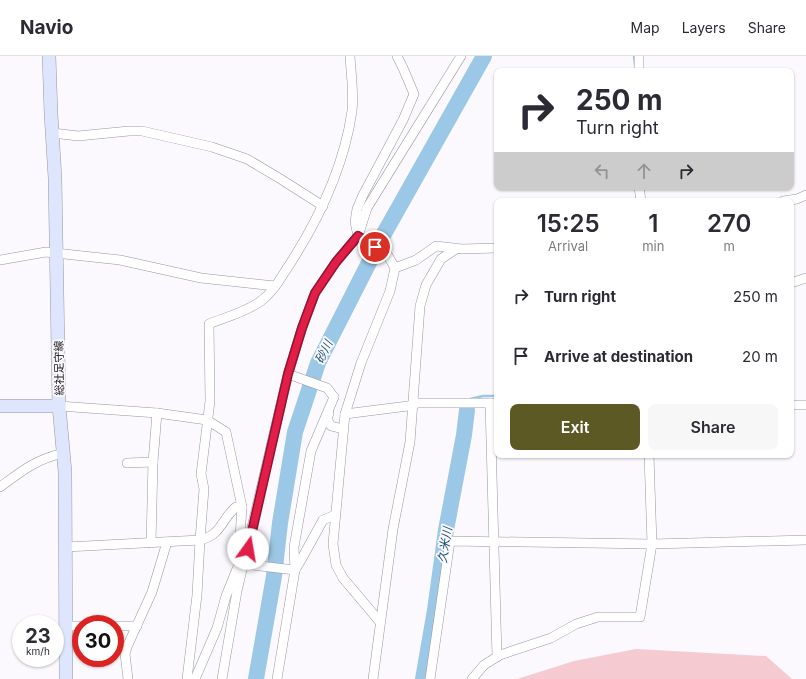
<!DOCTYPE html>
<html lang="en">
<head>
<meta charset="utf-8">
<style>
	:root { --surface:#fff; --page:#f7f7f7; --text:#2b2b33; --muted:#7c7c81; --line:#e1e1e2; --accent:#5d5925 }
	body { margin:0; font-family:Inter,"Noto Sans JP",sans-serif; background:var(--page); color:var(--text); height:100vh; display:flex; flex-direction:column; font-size:15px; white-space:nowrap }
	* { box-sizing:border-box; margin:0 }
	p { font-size:13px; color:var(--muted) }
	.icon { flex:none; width:22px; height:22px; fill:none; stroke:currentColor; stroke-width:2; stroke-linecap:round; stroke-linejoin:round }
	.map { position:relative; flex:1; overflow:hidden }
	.side { position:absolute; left:494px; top:142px; width:300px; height:260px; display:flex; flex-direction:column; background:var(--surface); border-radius:8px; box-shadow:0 1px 3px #0004 }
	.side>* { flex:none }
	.top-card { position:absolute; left:494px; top:12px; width:300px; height:122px; border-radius:8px; box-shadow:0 1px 3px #0004; background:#fff; color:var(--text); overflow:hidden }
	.speed { position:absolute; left:12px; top:559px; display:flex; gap:8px; font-size:20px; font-weight:700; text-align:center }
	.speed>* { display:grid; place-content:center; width:52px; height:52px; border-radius:50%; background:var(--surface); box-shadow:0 1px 3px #0004; line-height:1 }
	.speed small { font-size:10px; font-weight:400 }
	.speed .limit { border:6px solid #d22; background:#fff; color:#111 }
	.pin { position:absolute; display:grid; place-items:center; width:34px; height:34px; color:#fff; margin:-17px; border:2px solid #fff; border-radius:50%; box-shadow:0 1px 4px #0007 }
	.me { position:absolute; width:44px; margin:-22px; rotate:13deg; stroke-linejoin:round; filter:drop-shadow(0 0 3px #0008) }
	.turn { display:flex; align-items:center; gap:14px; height:84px; padding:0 16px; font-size:18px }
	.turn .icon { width:52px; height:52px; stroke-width:2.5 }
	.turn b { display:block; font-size:28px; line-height:34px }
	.lanes { display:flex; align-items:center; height:38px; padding:0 16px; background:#0003; justify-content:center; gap:20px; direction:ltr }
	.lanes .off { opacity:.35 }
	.eta { display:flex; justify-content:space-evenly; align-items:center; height:68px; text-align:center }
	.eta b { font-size:24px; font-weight:600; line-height:28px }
	.button { display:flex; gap:8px; margin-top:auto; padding:8px 16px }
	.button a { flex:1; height:46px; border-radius:8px; background:var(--accent); color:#fff; font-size:16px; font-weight:600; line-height:46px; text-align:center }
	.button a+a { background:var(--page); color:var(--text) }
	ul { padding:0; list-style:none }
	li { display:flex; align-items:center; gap:12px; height:60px; padding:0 16px }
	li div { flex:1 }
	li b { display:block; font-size:15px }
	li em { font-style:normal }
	header { display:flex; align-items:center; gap:24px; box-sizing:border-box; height:56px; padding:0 20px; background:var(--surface); border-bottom:1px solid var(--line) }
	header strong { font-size:19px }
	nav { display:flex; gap:22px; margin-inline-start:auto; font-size:14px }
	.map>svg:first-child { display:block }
	.green { fill:#f5cad1 }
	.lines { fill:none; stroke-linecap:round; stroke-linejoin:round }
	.stream { stroke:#9bc8e6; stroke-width:2.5 }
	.river { stroke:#9bc8e6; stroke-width:16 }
	.street-casing { stroke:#9995a0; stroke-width:10 }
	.secondary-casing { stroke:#9995a0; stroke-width:14 }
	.street { stroke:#fff; stroke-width:9 }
	.secondary { stroke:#dee6fd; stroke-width:13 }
	.route-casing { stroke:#92132f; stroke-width:10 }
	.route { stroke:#e11d48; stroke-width:7 }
	.labels { text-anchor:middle; stroke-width:3.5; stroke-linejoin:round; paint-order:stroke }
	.street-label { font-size:11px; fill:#18161b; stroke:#fbf9fe }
	.water-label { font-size:12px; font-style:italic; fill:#1d5371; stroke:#fbf9fe }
</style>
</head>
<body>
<header>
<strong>Navio</strong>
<nav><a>Map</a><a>Layers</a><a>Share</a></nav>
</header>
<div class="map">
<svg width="806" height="623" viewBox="0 0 806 623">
	<rect width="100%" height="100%" fill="#fbf9fe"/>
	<polygon class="green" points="636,593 766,600 792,623 517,623 574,605"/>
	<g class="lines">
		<g class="stream">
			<polyline points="634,0 635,9"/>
			<polyline points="470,343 483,340 497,340"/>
		</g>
		<g class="river">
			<polyline points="256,623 274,520 280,467 295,376 318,307 381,183 484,0"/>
			<polyline points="423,623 435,554 446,474 464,379 467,354"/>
		</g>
		<defs>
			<g id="street">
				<polyline points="639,0 639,15"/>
				<polyline points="53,77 78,80 129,75 142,75 212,91 247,103 279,122 323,150"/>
				<polyline points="639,131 641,145"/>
				<polyline points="783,145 797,143 806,139"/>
				<polyline points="0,204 46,196 120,204 201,222 275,230"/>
				<polyline points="395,212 416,204 436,190 462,193 497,192"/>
				<polyline points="791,227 806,222"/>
				<polyline points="288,318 327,332 334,341"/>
				<polyline points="490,347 497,601"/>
				<polyline points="791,349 806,349"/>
				<polyline points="59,350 157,357 207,364 226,376 242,451 239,496 244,508"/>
				<polyline points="329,357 327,363 331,370 343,373"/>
				<polyline points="345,358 408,350 418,347 497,347"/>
				<polyline points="127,407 153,406"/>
				<path d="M 0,431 C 23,414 35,404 63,397"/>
				<polyline points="151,487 153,406 157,357"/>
				<path d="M 66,491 L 200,484 C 222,479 221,463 236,451 L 242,451"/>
				<polyline points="295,514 301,504 323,464 335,459"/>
				<polyline points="380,566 343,522 336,509 333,488 345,358 361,307 390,235 395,212 387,198 358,180 355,166 357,153 363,139 403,64 414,38 403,12 397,0"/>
				<polyline points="67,570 81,570"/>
				<polyline points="115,570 137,570"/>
				<polyline points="128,623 125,598 127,591 152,536 167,486"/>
				<path d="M 187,623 L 197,539 L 200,484 L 204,433 L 201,418 L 210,345 L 209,268 C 226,261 246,256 261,245 C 272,237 279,225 286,214 C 317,167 344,111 352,55 C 354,38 351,17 350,0"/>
				<polyline points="195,623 217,572 226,540 237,513 244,508 295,514"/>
				<polyline points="222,623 237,535 288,318 302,272 315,237 336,206 358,180 367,152 461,0"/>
				<polyline points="277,623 295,514 294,491 311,395 334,341"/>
				<polyline points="373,623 393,473 410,386 420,250 426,229 441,203 456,193"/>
				<polyline points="430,623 450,485 652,488 806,484"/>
				<polyline points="472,623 484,609 500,599 551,582 576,568 598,561 640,561 652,488 649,399"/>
			</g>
			<g id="secondary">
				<polyline points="49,0 51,58 55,122 59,350 65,416 66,623"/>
				<polyline points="0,350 59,350"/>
			</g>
		</defs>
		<use href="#street" class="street-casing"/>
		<use href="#secondary" class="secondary-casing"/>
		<use href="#street" class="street"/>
		<use href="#secondary" class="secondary"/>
	</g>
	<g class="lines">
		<defs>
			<polyline id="route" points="248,493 288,318 302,272 315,237 336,206 358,180 375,191"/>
		</defs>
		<use href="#route" class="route-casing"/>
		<use href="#route" class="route"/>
	</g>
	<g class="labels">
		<g class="street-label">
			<text transform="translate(59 312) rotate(-91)" y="4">総社足守線</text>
		</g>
		<g class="water-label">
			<text transform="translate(324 296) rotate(-64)" y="4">砂川</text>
			<text transform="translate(445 489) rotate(-81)" y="4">久米川</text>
		</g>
	</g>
</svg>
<div class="speed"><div>23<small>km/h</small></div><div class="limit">30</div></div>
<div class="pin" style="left:375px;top:191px;background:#d93025"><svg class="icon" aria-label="arrive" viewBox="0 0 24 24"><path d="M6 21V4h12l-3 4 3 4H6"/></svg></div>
<svg class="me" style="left:248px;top:493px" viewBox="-20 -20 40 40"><circle r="19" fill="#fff"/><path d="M0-13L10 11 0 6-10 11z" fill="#e11d48"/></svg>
<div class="top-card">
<div class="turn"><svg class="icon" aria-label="right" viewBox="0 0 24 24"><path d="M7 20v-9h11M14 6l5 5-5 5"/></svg><div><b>250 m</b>Turn right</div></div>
<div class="lanes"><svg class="icon off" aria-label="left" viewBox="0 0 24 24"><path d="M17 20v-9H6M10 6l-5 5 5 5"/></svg><svg class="icon off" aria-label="ahead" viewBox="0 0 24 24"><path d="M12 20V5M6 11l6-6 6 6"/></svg><svg class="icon" aria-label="right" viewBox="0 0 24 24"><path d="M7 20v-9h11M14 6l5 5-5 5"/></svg></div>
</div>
<section class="side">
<div class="eta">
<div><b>15:25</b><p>Arrival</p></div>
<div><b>1</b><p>min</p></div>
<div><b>270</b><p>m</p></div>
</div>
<ul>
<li><svg class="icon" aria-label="right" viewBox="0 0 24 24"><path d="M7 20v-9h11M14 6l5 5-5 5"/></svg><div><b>Turn right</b></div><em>250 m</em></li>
<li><svg class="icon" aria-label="arrive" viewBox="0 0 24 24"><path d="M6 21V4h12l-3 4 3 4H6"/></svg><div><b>Arrive at destination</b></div><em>20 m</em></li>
</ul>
<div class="button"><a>Exit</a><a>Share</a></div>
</section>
</div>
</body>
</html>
